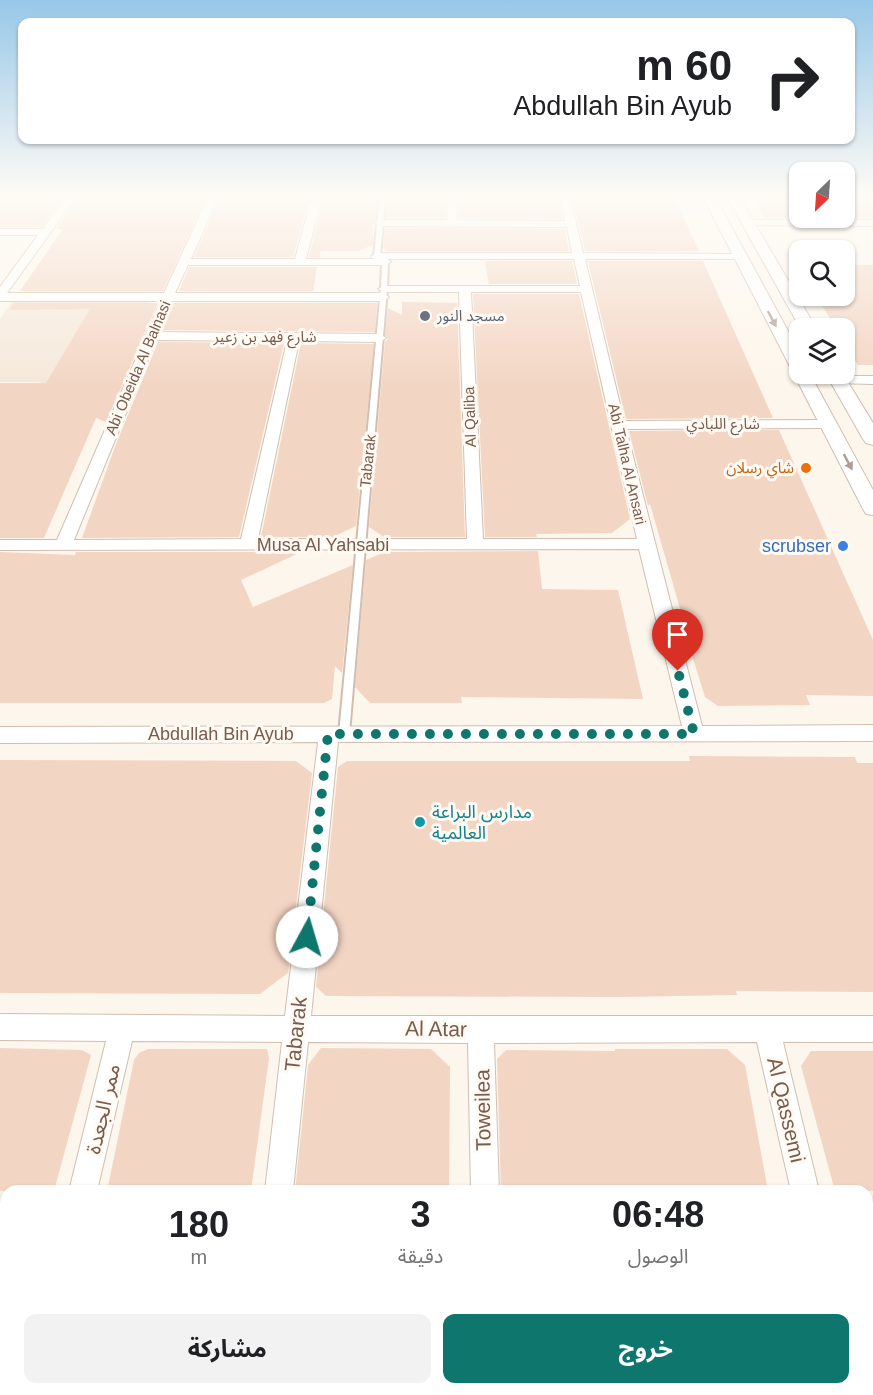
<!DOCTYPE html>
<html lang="ar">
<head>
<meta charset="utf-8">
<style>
	:root { --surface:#fff; --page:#f2f2f2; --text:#202124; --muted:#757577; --accent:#0f766e }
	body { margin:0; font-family:Helvetica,"Noto Sans Arabic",sans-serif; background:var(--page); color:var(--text); direction:rtl; height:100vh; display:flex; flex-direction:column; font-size:22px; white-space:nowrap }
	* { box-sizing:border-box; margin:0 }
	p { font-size:20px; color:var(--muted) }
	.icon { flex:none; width:33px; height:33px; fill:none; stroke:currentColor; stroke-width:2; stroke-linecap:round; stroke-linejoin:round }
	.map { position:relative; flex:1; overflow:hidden; direction:ltr }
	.drawer { position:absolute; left:0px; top:1185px; width:873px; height:210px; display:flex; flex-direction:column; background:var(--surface); border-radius:18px 18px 0 0; box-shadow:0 2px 4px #0004; direction:rtl }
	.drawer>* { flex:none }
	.top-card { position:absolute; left:18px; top:18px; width:837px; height:126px; border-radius:12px; box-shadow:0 2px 4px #0004; direction:rtl; background:#fff; color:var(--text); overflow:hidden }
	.needle { width:39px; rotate:205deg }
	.tools { position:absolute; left:789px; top:162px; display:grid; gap:12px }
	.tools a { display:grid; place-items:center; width:66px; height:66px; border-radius:12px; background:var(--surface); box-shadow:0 2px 4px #0004; font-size:30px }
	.pin { position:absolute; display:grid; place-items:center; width:51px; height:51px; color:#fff; margin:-62px -26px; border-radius:50% 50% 50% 0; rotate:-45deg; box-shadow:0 0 6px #0007 }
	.pin .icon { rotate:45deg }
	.me { position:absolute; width:66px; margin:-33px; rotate:6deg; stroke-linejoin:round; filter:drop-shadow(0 0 4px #0008) }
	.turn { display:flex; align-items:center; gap:21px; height:126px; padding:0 24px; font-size:27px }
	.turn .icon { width:78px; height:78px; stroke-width:2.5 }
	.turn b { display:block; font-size:42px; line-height:51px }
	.eta { display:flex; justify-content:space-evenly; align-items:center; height:102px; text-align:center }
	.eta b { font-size:36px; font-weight:700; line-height:42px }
	.button { display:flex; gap:12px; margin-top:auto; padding:12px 24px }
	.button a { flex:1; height:69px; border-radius:12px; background:var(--accent); color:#fff; font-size:24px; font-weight:700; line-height:69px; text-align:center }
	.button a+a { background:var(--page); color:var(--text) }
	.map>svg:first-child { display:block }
	.residential { fill:#f5e8da }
	.building { fill:#f3d5c3 }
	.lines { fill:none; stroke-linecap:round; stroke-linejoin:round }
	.service-casing { stroke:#d1beb0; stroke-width:4 }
	.minor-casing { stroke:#d1beb0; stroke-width:2 }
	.tertiary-casing { stroke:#d1beb0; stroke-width:2 }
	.service { fill:#fff; fill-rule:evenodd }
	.minor { fill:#fff; fill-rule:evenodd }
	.tertiary { fill:#fff; fill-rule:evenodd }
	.oneway { fill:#af9d94 }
	.route { stroke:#0f766e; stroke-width:10; stroke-dasharray:0 18 }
	.worship-dot { fill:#6b7280; stroke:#fffaf3; stroke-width:2 }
	.food-dot { fill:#e8710a; stroke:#fffaf3; stroke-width:2 }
	.shop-dot { fill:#3f7fe0; stroke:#fffaf3; stroke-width:2 }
	.culture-dot { fill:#0f9aa8; stroke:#fffaf3; stroke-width:2 }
	.labels { text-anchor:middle; stroke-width:6; stroke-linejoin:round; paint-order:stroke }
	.far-worship-label { font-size:15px; fill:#5b616d; stroke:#fffaf3; text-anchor:start }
	.far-street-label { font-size:15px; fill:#7a5c4d; stroke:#fffaf3 }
	.far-food-label { font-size:15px; fill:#c56008; stroke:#fffaf3; text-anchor:end }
	.street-label { font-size:18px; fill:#7a5c4d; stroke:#fffaf3 }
	.shop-label { font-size:18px; fill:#366cbe; stroke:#fffaf3; text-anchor:end }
	.culture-label { font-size:18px; fill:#0d838f; stroke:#fffaf3; text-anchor:start }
	.near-street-label { font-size:21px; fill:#7a5c4d; stroke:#fffaf3 }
</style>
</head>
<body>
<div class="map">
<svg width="873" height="1395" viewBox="0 0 873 1395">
	<rect width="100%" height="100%" fill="#fdf6ec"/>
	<polygon class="residential" points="19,300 139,300 150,302 101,414 23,413 41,382 0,382 0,319 11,303"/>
	<g class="building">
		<polygon points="90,193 208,193 163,291 20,291 63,229 56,229 79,196 87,196"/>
		<polygon points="222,193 311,193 293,257 194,257"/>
		<polygon points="325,193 378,193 375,220 373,222 373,245 358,251 321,251 319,257 309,257"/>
		<polygon points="388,193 444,193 445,218 386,218"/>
		<polygon points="458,193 557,193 562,219 459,218"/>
		<polygon points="571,193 672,193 699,251 585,251"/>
		<polygon points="751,193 800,193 800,218 765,218"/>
		<polygon points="844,193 865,193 873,202 873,218 844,218"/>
		<polygon points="0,196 64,196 42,227 0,227"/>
		<polygon points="385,228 565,229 569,251 387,251 383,249"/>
		<polygon points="485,261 572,261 577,284 489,284"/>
		<polygon points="588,261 703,261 773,418 626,419"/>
		<polygon points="844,265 873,265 873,365 858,365 844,343 844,328 836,328 816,296 844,296"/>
		<polygon points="189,267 317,267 313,291 179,291"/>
		<polygon points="473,294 579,294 630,519 612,533 536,534 537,537 485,537"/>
		<polygon points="402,302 457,303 465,537 384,537 369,527 385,342 388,339 385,335 388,308 402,315"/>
		<polygon points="13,303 158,303 106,422 96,418 44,538 0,538 0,383 46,383 90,309 10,310"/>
		<polygon points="173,303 377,303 377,304 375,332 162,330"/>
		<polygon points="158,342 284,343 239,537 82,538 116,444"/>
		<polygon points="301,343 374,344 356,526 333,537 261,537"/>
		<polygon points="779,430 873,640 873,696 806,695 810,705 718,706 705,697 685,633 687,633 650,504 648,506 629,431"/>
		<polygon points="538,551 542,589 618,590 643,699 461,697 462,703 370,703 355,687 366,560 385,552"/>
		<polygon points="0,552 75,555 76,552 301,552 241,580 253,607 353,565 342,673 335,666 332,699 324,703 0,703"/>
		<polygon points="689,756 855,757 857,763 873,763 873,992 736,991 737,995 619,997 326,996 316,987 338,767 347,761 690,761"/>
		<polygon points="0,760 296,761 312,773 288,973 260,994 0,993"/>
		<polygon points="0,1048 82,1050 91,1055 54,1191 0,1191"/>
		<polygon points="321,1048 431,1049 450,1067 449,1191 295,1191 308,1065"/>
		<polygon points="148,1049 267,1049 269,1058 251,1191 107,1191 134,1060 139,1053"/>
		<polygon points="615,1049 727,1049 745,1065 768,1191 501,1191 497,1059 506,1050 615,1051"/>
		<polygon points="811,1051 873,1051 873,1191 835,1191 801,1066"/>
	</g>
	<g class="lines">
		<defs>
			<polygon id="service" points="380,193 386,193 380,255 388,262 387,289 349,734 348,737 340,737 339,734 381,289 382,263 374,256"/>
			<g id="minor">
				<path d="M 69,193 L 79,193 L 7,293 L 164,293 L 210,193 L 220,193 L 191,259 L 295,259 L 313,193 L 323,193 L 306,259 L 374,259 L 371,256 L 377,253 L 572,253 L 567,227 L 380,226 L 375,223 L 380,220 L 447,220 L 446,193 L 456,193 L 457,220 L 565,221 L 559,193 L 569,193 L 583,253 L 743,254 L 743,258 L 739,259 L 585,259 L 624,421 L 828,420 L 835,424 L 828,428 L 626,429 L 702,726 L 873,725 L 873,741 L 338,742 L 311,1016 L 873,1016 L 873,1042 L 783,1042 L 819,1191 L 791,1191 L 757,1042 L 494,1043 L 499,1191 L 471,1191 L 468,1043 L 308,1042 L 293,1191 L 265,1191 L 282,1042 L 132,1041 L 97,1191 L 69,1191 L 106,1041 L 0,1040 L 0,1014 L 285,1016 L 318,742 L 0,743 L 0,727 L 682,726 L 639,549 L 0,550 L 0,540 L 57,540 L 161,301 L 0,301 L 0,287 L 38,235 L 0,235 L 0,229 L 43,229 ZM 388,259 L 574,259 L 580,286 L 384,286 L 378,289 L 384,292 L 459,292 L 467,539 L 258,539 L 299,341 L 380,342 L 386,338 L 380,334 L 159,332 L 172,301 L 383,301 L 389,297 L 383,293 L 175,293 L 188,265 L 385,265 L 391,262 ZM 471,292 L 581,292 L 637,539 L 483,539 ZM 156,340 L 287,341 L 241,539 L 74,540 Z"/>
				<polygon points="748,220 873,220 873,226 744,225 744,221"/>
				<polygon points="837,376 873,376 873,384 832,383 830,380"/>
				<polygon points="867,1386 869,1395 837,1395 836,1389 867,1389"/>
				<polygon points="19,1389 51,1389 50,1395 18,1395"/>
				<rect x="240" y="1389" width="32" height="6"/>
				<rect x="474" y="1389" width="32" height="6"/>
			</g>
			<g id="tertiary">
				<polygon points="701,193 713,193 800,353 800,374 810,374 873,490 873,515 866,514 863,509"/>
				<polygon points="725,193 737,193 816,328 800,328"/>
				<polygon points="826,374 843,374 873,423 873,445 866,443 863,439"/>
			</g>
		</defs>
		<use href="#service" class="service-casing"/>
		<use href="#minor" class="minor-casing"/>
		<use href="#tertiary" class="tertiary-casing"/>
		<use href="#service" class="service"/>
		<use href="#minor" class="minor"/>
		<use href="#tertiary" class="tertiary"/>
	</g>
	<defs><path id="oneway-solid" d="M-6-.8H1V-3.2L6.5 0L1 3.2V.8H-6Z" transform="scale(1.5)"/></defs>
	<g class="oneway">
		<use href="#oneway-solid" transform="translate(772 319) rotate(62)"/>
		<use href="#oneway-solid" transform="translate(848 462) rotate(62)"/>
	</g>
	<linearGradient id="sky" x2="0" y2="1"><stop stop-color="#97c7e8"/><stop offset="0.5" stop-color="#fefbf6"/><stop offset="1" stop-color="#fefbf6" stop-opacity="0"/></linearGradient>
	<rect width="873" height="388" fill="url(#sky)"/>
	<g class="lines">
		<polyline class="route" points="307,937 328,734 694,734 678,671"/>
	</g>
	<circle class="worship-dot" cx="425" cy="316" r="6"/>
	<circle class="food-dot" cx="806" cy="468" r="6"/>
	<circle class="shop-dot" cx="843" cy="546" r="6"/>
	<circle class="culture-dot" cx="420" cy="822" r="6"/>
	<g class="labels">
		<g class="far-worship-label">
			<text x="437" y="321">مسجد النور</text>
		</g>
		<g class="far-street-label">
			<text x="265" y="342">شارع فهد بن زعير</text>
			<text transform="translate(138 368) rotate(-67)" y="5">Abi Obeida Al Balnasi</text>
			<text transform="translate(470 417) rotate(-92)" y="5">Al Qaliba</text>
			<text x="723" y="429">شارع اللبادي</text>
			<text transform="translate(368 461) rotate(-84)" y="5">Tabarak</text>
			<text transform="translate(627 464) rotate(77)" y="5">Abi Talha Al Ansari</text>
		</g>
		<g class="far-food-label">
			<text x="794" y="473">شاي رسلان</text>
		</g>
		<g class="street-label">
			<text x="323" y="551">Musa Al Yahsabi</text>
			<text x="221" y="740">Abdullah Bin Ayub</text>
		</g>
		<g class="shop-label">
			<text x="831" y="552">scrubser</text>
		</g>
		<g class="culture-label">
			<text x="432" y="818">مدارس البراعة<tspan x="432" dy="21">العالمية</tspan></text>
		</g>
		<g class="near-street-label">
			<text transform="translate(436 1029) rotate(1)" y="7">Al Atar</text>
			<text transform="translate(296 1034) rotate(-84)" y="7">Tabarak</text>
			<text transform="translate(103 1109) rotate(-77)" y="7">ممر الجعدة</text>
			<text transform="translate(483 1110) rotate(-91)" y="7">Toweilea</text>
			<text transform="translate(786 1110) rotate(77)" y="7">Al Qassemi</text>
		</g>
	</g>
</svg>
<div class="tools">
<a><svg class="needle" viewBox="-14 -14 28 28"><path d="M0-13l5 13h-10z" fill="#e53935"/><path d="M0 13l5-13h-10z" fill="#757577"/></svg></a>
<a><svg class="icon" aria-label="search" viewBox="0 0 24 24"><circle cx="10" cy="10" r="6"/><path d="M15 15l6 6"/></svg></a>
<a><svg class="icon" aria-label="layers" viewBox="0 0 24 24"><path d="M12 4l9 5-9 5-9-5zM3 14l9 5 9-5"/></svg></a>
</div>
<div class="pin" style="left:678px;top:671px;background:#d93025"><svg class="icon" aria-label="arrive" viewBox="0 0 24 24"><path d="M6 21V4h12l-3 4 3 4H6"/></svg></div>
<svg class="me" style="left:307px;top:937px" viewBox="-20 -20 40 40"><circle r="19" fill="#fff"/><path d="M0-13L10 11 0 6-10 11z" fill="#0f766e"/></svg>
<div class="top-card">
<div class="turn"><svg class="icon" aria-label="right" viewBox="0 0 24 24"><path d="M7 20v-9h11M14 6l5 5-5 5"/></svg><div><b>60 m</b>Abdullah Bin Ayub</div></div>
</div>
<section class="drawer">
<div class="eta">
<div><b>06:48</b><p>الوصول</p></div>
<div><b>3</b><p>دقيقة</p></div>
<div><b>180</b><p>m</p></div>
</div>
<div class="button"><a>خروج</a><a>مشاركة</a></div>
</section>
</div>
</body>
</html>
